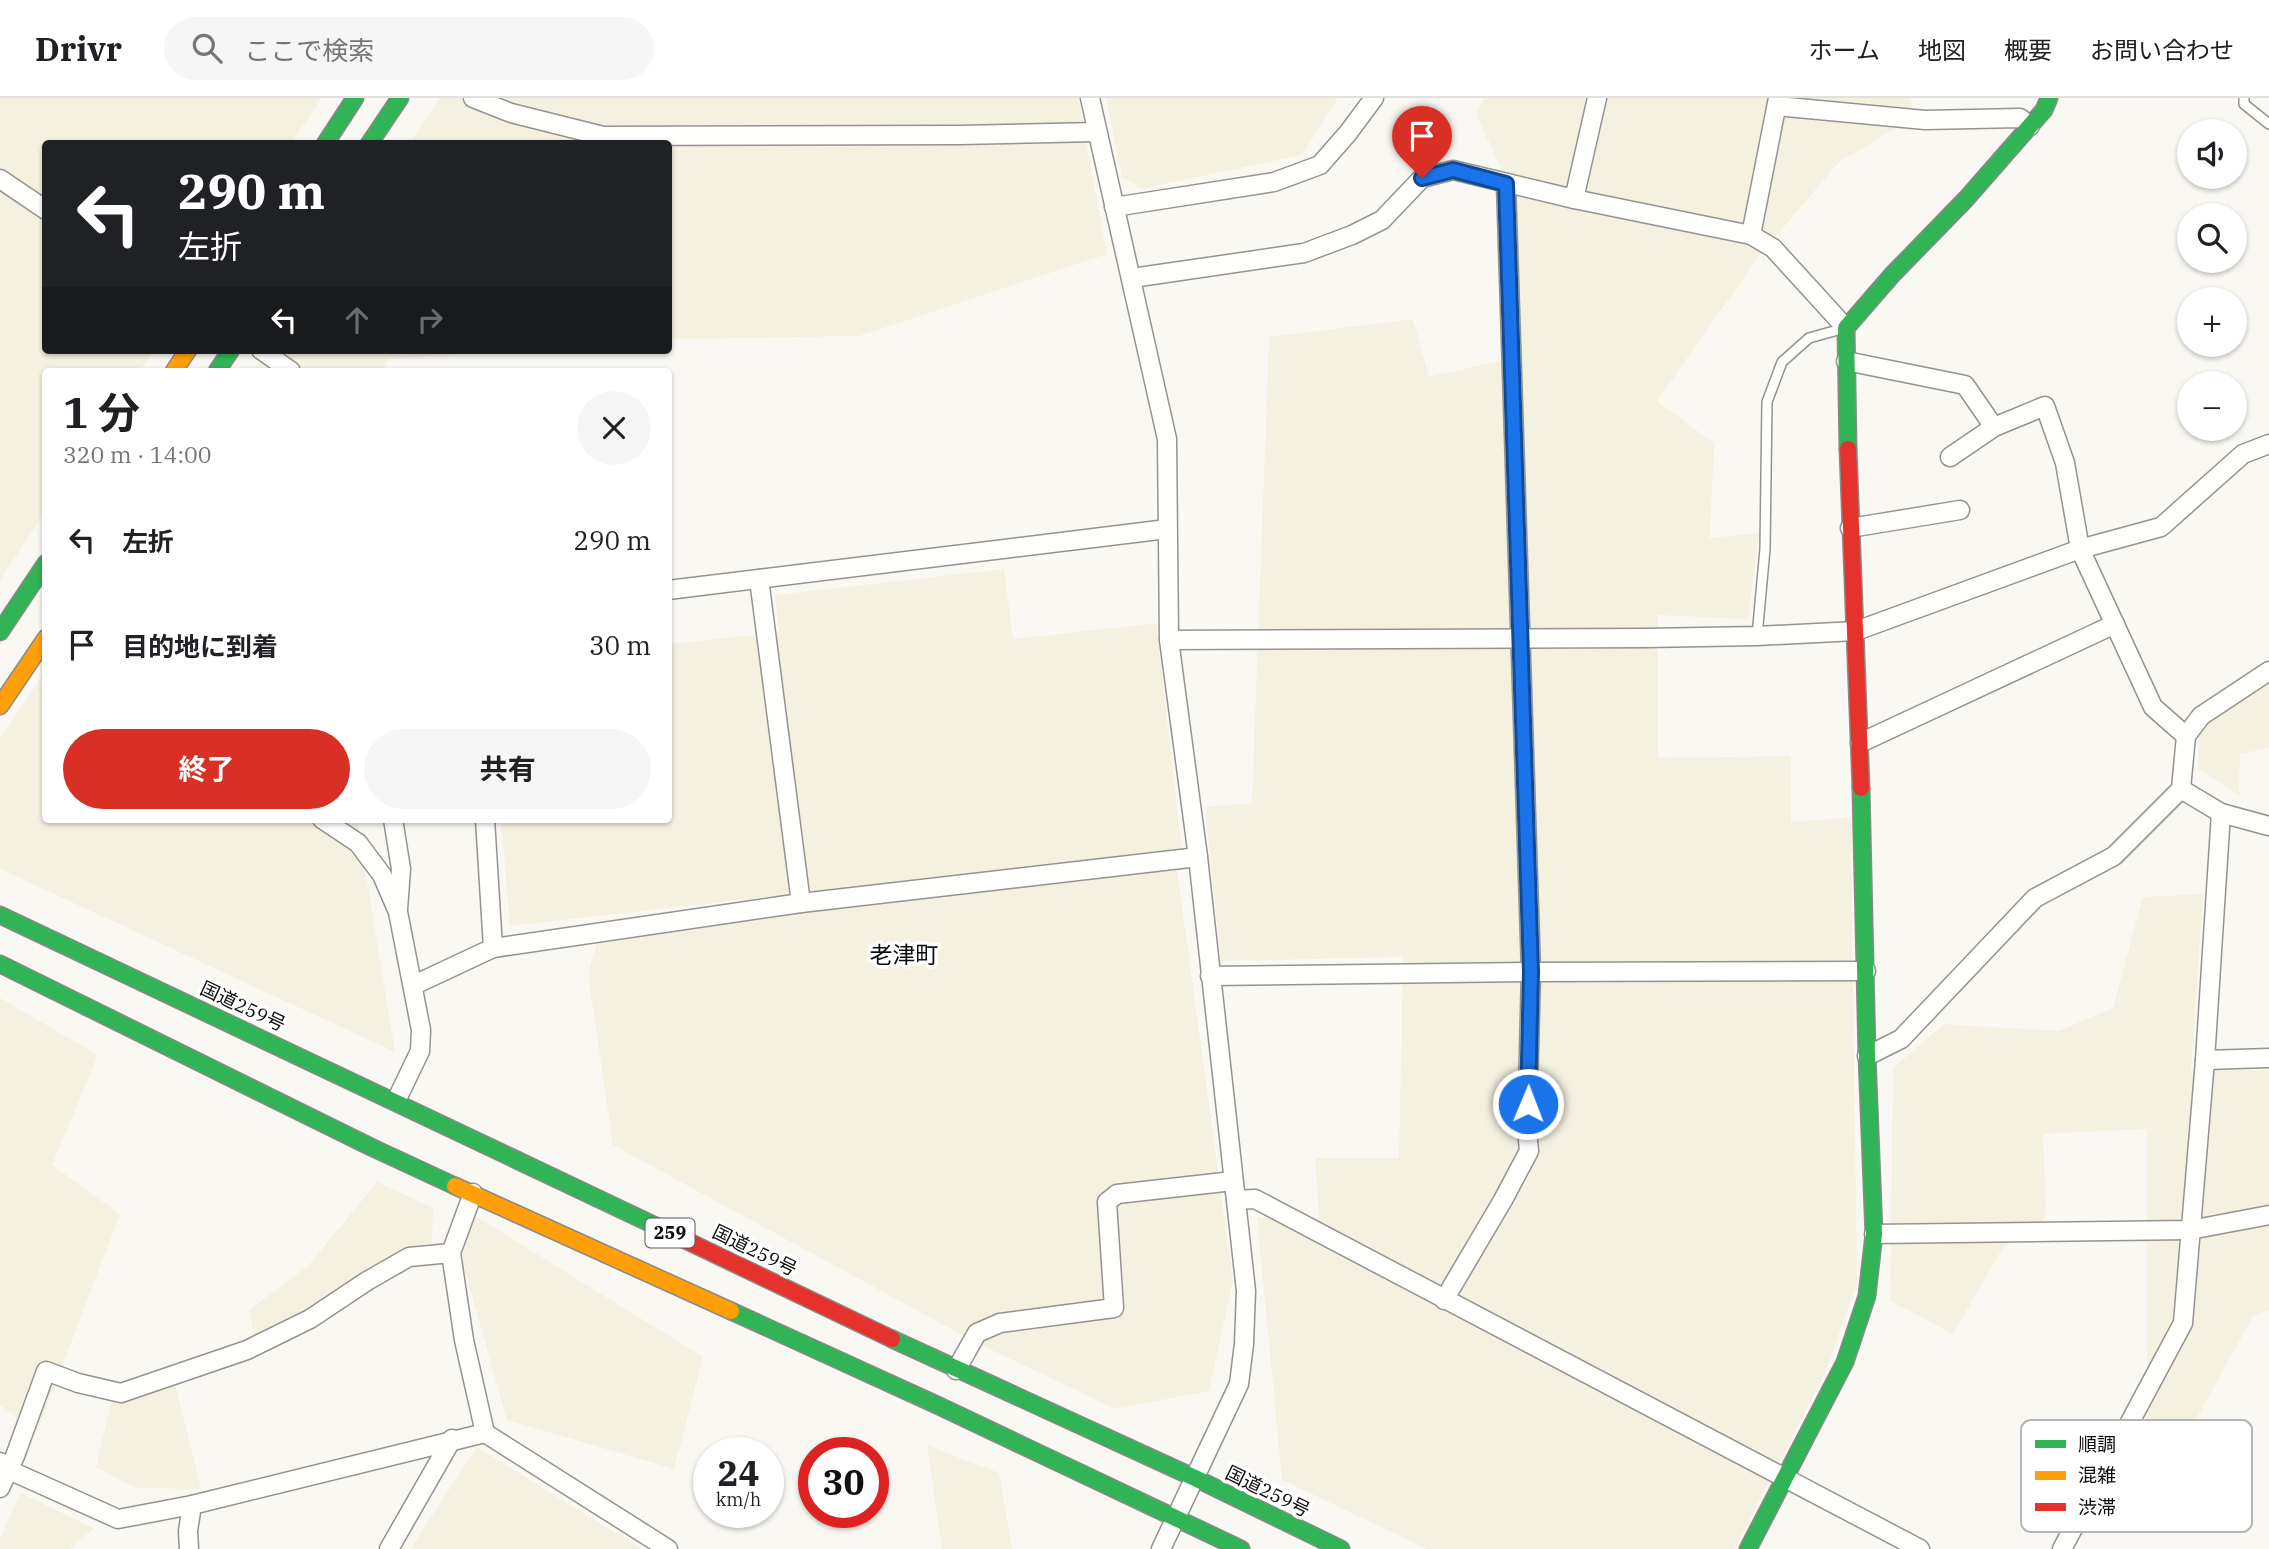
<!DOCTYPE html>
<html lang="ja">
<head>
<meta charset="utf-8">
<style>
	:root { --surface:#fff; --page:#f6f6f6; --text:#202124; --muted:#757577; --line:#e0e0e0; --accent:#d93025 }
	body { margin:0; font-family:"IBM Plex Serif","Noto Sans JP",serif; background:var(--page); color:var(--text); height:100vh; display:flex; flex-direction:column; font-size:26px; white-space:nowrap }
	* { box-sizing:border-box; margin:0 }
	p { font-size:23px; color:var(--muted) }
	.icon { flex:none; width:38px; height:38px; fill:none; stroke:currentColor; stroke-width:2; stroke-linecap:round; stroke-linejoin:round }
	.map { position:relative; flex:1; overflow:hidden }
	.side { position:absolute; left:42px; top:270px; width:630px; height:455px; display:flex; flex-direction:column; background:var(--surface); border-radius:7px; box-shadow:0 2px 5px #0004 }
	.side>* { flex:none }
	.top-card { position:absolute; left:42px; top:42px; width:630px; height:214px; border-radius:7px; box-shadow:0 2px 5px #0004; background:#202124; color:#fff; overflow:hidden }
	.tools { position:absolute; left:2177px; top:21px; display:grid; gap:14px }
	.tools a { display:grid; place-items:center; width:70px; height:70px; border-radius:50%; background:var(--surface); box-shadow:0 2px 5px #0004; font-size:35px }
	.speed { position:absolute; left:693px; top:1339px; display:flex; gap:14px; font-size:35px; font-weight:700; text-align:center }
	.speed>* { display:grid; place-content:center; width:91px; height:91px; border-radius:50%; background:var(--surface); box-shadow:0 2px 5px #0004; line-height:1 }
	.speed small { font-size:18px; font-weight:400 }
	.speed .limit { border:10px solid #d22; background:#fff; color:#111 }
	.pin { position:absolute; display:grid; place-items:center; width:60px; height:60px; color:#fff; margin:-72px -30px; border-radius:50% 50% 50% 0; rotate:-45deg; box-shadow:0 0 7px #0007 }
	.pin .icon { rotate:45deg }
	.me { position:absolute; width:77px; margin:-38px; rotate:1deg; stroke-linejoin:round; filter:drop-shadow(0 0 5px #0008) }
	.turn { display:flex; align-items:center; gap:24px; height:147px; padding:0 21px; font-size:32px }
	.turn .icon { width:91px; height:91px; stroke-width:2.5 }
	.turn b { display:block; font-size:49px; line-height:60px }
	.lanes { display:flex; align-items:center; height:66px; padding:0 21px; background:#0003; justify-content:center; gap:35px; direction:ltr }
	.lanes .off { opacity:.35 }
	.round { display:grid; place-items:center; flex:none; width:74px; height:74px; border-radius:37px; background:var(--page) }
	.summary { display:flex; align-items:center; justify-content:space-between; height:119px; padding:0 21px }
	h1 { font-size:42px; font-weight:700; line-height:52px }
	.action { display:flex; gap:14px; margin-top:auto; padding:14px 21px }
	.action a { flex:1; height:80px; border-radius:42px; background:var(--accent); color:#fff; font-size:28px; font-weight:700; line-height:80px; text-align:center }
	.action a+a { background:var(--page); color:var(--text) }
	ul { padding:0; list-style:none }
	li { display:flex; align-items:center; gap:21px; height:105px; padding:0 21px }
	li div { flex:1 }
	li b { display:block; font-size:26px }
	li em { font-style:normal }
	header { display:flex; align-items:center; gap:42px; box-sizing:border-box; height:98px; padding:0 35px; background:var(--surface); border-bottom:2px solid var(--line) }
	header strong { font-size:33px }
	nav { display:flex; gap:38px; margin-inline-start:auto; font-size:24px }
	.search { width:490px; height:63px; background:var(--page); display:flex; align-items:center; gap:18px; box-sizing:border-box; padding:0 24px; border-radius:38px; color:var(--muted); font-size:26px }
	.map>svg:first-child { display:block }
	.farmland { fill:#f5f1e0 }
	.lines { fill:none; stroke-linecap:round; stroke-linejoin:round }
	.lane-casing { stroke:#949390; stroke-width:12 }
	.street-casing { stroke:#949390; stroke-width:21 }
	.fast-casing { stroke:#8a8987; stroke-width:19 }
	.slow-casing { stroke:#8a8987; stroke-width:19 }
	.jam-casing { stroke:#8a8987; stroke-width:19 }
	.lane { stroke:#fefefd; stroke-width:9 }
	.street { stroke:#fefefd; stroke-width:18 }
	.fast { stroke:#30b455; stroke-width:16 }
	.slow { stroke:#ff9f0a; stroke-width:16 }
	.jam { stroke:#e5322d; stroke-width:16 }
	.route-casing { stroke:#114b97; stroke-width:18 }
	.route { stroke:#1a73e8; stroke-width:12 }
	.labels { text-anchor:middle; stroke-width:7; stroke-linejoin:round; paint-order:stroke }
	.shield { fill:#fff; stroke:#565656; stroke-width:2 }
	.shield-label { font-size:18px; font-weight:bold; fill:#0d0d0d }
	.street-label { font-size:19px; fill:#0d0d0d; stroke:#fff }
	.quarter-label { font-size:23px; fill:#0d0d0d; stroke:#fff }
	.key { fill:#fff; stroke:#b6b6b6; stroke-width:2 }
	.key-label { font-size:19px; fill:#0d0d0d }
</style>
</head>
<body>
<header>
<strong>Drivr</strong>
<div class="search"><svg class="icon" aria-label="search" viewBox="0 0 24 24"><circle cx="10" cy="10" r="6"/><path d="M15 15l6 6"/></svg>ここで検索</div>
<nav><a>ホーム</a><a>地図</a><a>概要</a><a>お問い合わせ</a></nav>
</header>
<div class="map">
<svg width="2269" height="1451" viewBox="0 0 2269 1451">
	<rect width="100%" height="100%" fill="#faf8f2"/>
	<g class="farmland">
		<polygon points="0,0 322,0 291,45 46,46 46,252 154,252 140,273 46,273 45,414 0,482"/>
		<polygon points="440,0 1078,0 1107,156 859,238 669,241 668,46 409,46"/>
		<polygon points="1106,0 1338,0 1302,57 1141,91 1122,79"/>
		<polygon points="1484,0 1911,0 1913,20 1839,64 1759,158 1657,303 1714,345 1710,440 1759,435 1748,521 1658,517 1658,660 1791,658 1791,724 1851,719 1857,1185 1828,1268 1735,1451 1427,1451 1282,1382 1257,1119 1320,1130 1315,1060 1399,1060 1403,859 1221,863 1205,709 1252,705 1269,239 1413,221 1429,279 1508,261 1503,74 1476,17"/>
		<polygon points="267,252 513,252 389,261 384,273 253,273"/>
		<polygon points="1004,471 1013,541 1156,525 1182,752 510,828 501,721 668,721 669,546 779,534 775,497"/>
		<polygon points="45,574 46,721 357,721 395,954 0,771 0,640"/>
		<polygon points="2269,583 2269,650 2240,656 2239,697 2198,671 2199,630"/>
		<polygon points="1177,772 1233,1183 1209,1293 1115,1311 975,1244 613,1047 588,876 600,833"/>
		<polygon points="2203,796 2191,973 2269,972 2269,1212 2253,1218 2176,1358 2147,1350 2147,1031 2043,1036 2046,1119 2002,1151 1953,1236 1890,1203 1893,970 1944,926 2059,933 2113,910 2143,799"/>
		<polygon points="0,900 98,957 52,1067 120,1116 37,1334 0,1307"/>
		<polygon points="377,1084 433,1110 432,1145 410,1149 350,1189 254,1237 249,1212 308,1168"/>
		<polygon points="472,1116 703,1259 674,1371 507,1322 462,1162"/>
		<polygon points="175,1286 201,1391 136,1390 96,1369 111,1305"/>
		<polygon points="927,1347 999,1375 1012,1451 942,1451"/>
		<polygon points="477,1349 642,1451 410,1451"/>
		<polygon points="20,1395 94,1430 70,1451 0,1451 0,1441"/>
	</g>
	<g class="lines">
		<defs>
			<g id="lane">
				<polyline points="2244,0 2244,6 2269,26"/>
				<polyline points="1757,538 1765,451 1767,304 1782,264 1809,240 1845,230"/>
			</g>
			<g id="street">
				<polyline points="473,0 511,15 603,38 960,37 1097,34"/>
				<polyline points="1090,0 1167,341 1169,542 1198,759 1246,1193 1244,1246 1239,1286 1161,1451"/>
				<polyline points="1777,8 1925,22 2020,20 2030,28"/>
				<polyline points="0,81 46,112"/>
				<polyline points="1574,101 1597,0"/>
				<polyline points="1114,109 1274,84 1320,67 1348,35 1374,0"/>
				<polyline points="1751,137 1778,0"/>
				<polyline points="1132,180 1304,155 1352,137 1382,122 1422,80 1453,72 1574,101 1751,137 1773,150 1846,230"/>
				<polyline points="261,252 291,273"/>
				<polyline points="1846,263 1965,287 1994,329"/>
				<polyline points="1850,430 1960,412"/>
				<polyline points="759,481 801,805"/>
				<polyline points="668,492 1167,431"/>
				<polyline points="1169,542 1646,540 1757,538 1856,533 2080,451 2161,429 2243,356 2269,346"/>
				<polyline points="2186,638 2201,618 2269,573"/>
				<polyline points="1860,645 2115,526"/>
				<polyline points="2181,691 2221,715 2269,728"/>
				<polyline points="322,721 358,745 382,777 398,814 421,932 420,953 396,1003"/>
				<polyline points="393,721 401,771 398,811"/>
				<polyline points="485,721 493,850"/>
				<polyline points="1210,878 1531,874 1866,873"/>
				<polyline points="414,887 493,850 801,805 1198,759"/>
				<polyline points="1867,958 1901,941 2035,800 2114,758 2181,691 2186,638 2153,609 2080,451 2065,365 2045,308 1994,329 1950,359"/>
				<polyline points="2205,962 2269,960"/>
				<polyline points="473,1095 451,1155 464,1242 485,1335"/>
				<polyline points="1236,1102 1255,1101 1920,1451"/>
				<polyline points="1874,1136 2190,1132 2269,1117"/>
				<polyline points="1444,1202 1503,1102 1529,1053 1527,1032 1531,874 1506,86"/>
				<polyline points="956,1272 977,1235 1000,1225 1114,1210 1107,1104 1117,1096 1233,1083"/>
				<polyline points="0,1364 9,1372 118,1421 192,1407 485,1335 668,1451"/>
				<polyline points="0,1390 15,1358 46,1273 78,1285 121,1295 247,1252 310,1221 367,1183 409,1159 451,1155"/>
				<polyline points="189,1451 188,1433 192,1407"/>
				<polyline points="389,1451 452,1341"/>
				<polyline points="2062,1451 2183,1225 2205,962 2221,715"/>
			</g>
			<g id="fast">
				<polyline points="325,46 355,0"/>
				<polyline points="369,46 400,0"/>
				<polyline points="217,273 231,252"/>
				<polyline points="1848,351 1846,230 1892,177 1966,101 2044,12 2049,0"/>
				<polyline points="0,534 46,465"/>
				<polyline points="0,817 658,1129"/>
				<polyline points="0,866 373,1050 455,1088"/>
				<polyline points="731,1213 937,1307 1241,1451"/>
				<polyline points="892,1241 1195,1380 1341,1451"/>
				<polyline points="1748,1451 1845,1264 1867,1198 1874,1136 1867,958 1861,690"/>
			</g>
			<g id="slow">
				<polyline points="174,273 188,252"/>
				<polyline points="0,608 46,540"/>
				<polyline points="455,1088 731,1213"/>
			</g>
			<g id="jam">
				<polyline points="1848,351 1861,690"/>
				<polyline points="658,1129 892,1241"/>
			</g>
		</defs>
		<use href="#lane" class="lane-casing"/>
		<use href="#street" class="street-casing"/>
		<use href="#fast" class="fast-casing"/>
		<use href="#slow" class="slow-casing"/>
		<use href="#jam" class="jam-casing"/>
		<use href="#lane" class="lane"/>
		<use href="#street" class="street"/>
		<use href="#fast" class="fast"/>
		<use href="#slow" class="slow"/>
		<use href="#jam" class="jam"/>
	</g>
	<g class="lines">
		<defs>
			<polyline id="route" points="1422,80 1453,72 1506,86 1531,874 1528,1006"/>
		</defs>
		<use href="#route" class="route-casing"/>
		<use href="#route" class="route"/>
	</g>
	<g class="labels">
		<rect class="shield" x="645.5" y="1120.5" width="49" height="29" rx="5"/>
		<g class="shield-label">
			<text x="670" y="1141">259</text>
		</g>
		<g class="street-label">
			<text transform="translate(243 908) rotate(25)" y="7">国道259号</text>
			<text transform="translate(755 1152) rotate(26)" y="7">国道259号</text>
			<text transform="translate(1268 1393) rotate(26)" y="7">国道259号</text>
		</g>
		<g class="quarter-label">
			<text x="904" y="865">老津町</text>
		</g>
	</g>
	<rect x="2021" y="1322" width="231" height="112" rx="10" class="key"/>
	<rect x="2035" y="1342" width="31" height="8" fill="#30b455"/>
	<rect x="2035" y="1373" width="31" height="9" fill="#ff9f0a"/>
	<rect x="2035" y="1405" width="31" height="8" fill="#e5322d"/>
	<g class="key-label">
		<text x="2078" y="1353">順調</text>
		<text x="2078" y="1384">混雑</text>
		<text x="2078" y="1416">渋滞</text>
	</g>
</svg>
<div class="tools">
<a><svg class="icon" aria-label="sound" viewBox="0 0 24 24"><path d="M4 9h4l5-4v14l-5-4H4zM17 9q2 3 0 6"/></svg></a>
<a><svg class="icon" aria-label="search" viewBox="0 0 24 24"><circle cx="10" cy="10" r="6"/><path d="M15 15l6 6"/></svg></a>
<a>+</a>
<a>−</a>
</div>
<div class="speed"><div>24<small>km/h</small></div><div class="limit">30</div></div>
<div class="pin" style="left:1422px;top:80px;background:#d93025"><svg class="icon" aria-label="arrive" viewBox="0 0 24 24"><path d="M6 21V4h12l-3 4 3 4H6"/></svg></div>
<svg class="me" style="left:1528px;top:1006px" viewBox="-20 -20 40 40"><circle r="17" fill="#1a73e8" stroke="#fff" stroke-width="3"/><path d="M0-11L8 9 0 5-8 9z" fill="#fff"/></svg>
<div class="top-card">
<div class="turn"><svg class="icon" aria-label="left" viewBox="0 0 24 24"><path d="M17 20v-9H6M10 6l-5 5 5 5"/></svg><div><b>290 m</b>左折</div></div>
<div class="lanes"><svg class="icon" aria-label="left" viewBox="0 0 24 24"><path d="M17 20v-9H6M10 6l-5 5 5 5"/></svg><svg class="icon off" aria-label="ahead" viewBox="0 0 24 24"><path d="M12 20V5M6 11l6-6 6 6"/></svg><svg class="icon off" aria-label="right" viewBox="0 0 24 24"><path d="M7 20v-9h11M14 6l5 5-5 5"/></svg></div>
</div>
<section class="side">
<div class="summary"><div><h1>1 分</h1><p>320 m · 14:00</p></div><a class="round"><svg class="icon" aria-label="close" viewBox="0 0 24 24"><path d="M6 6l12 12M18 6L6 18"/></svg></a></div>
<ul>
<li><svg class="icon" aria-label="left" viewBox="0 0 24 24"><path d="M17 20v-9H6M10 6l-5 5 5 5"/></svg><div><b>左折</b></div><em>290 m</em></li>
<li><svg class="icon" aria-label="arrive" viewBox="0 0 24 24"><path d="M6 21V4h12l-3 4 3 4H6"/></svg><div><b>目的地に到着</b></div><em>30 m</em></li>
</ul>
<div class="action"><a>終了</a><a>共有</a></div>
</section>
</div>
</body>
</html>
